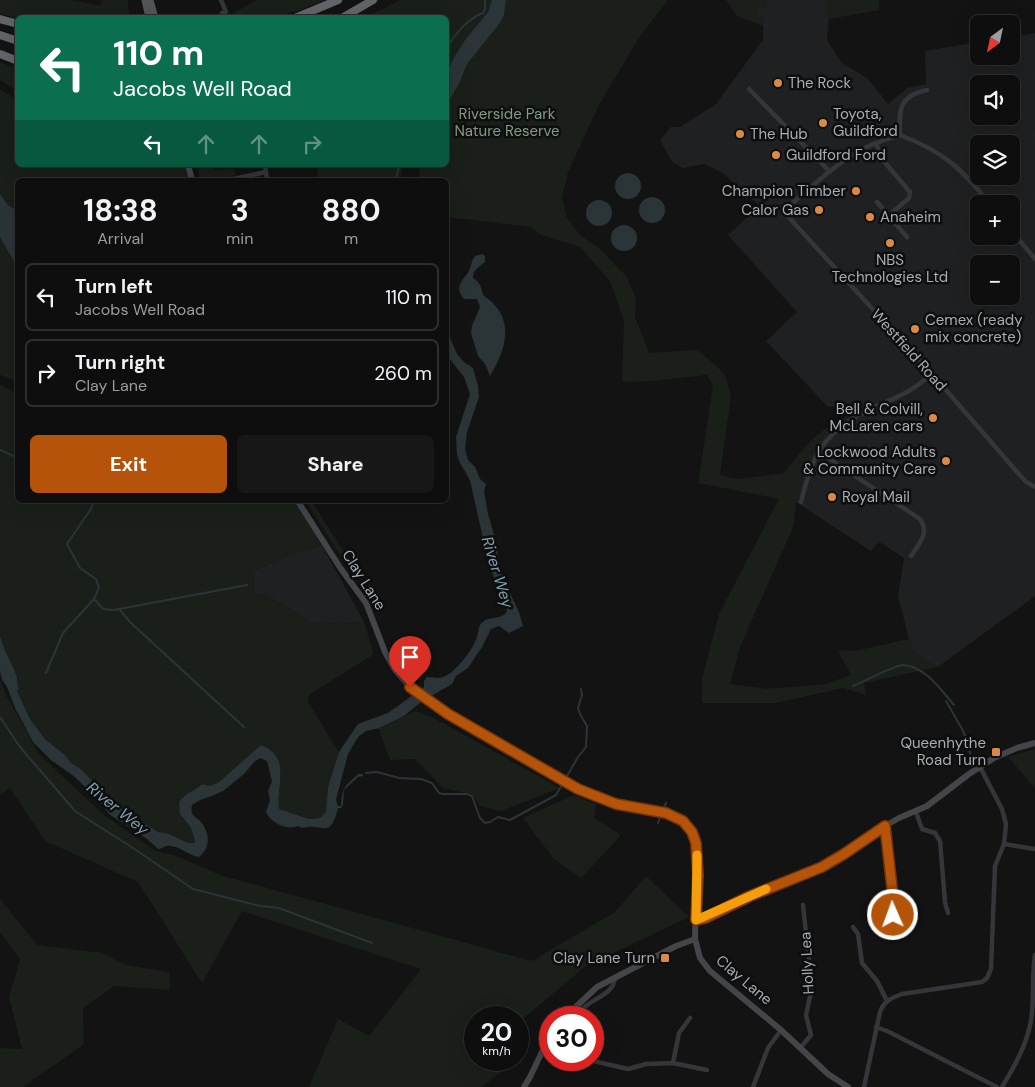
<!DOCTYPE html>
<html lang="en">
<head>
<meta charset="utf-8">
<style>
	:root { --surface:#0e0e0f; --page:#171718; --text:#f1f3f6; --muted:#9b9c9e; --line:#2e2e2f; --accent:#b45309 }
	body { margin:0; font-family:"DM Sans",sans-serif; background:var(--page); color:var(--text); height:100vh; display:flex; flex-direction:column; font-size:19px; white-space:nowrap }
	* { box-sizing:border-box; margin:0 }
	p { font-size:16px; color:var(--muted) }
	.icon { flex:none; width:28px; height:28px; fill:none; stroke:currentColor; stroke-width:2; stroke-linecap:round; stroke-linejoin:round }
	.map { position:relative; flex:1; overflow:hidden }
	.drawer { position:absolute; left:15px; top:178px; width:434px; height:325px; display:flex; flex-direction:column; background:var(--surface); border-radius:8px; box-shadow:0 5px 20px #0002,0 0 0 1px var(--line) }
	.drawer>* { flex:none }
	.hud { position:absolute; left:15px; top:15px; width:434px; height:152px; border-radius:8px; box-shadow:0 5px 20px #0002,0 0 0 1px var(--line); background:#0b6e4f; color:#fff; overflow:hidden }
	.needle { width:32px; rotate:213deg }
	.controls { position:absolute; left:970px; top:15px; display:grid; gap:10px }
	.controls a { display:grid; place-items:center; width:50px; height:50px; border-radius:8px; background:var(--surface); box-shadow:0 5px 20px #0002,0 0 0 1px var(--line); font-size:25px }
	.speed { position:absolute; left:464px; top:1006px; display:flex; gap:10px; font-size:25px; font-weight:700; text-align:center }
	.speed>* { display:grid; place-content:center; width:65px; height:65px; border-radius:50%; background:var(--surface); box-shadow:0 5px 20px #0002,0 0 0 1px var(--line); line-height:1 }
	.speed small { font-size:12px; font-weight:400 }
	.speed .limit { border:8px solid #d22; background:#fff; color:#111 }
	.pin { position:absolute; display:grid; place-items:center; width:42px; height:42px; color:#fff; margin:-51px -21px; border-radius:50% 50% 50% 0; rotate:-45deg; box-shadow:0 0 5px #0007 }
	.pin .icon { rotate:45deg }
	.me { position:absolute; width:55px; margin:-28px; rotate:358deg; stroke-linejoin:round; filter:drop-shadow(0 0 4px #0008) }
	.turn { display:flex; align-items:center; gap:18px; height:105px; padding:0 15px; font-size:22px }
	.turn .icon { width:65px; height:65px; stroke-width:2.5 }
	.turn b { display:block; font-size:35px; line-height:42px }
	.lanes { display:flex; align-items:center; height:48px; padding:0 15px; background:#0003; justify-content:center; gap:25px; direction:ltr }
	.lanes .off { opacity:.35 }
	.eta { display:flex; justify-content:space-evenly; align-items:center; height:85px; text-align:center }
	.eta b { font-size:30px; font-weight:700; line-height:35px }
	.primary-button { display:flex; gap:10px; margin-top:auto; padding:10px 15px }
	.primary-button a { flex:1; height:58px; border-radius:8px; background:var(--accent); color:#fff; font-size:20px; font-weight:700; line-height:58px; text-align:center }
	.primary-button a+a { background:var(--page); color:var(--text) }
	ul { padding:0; list-style:none }
	li { display:flex; align-items:center; gap:15px; height:68px; margin:0 10px 8px; padding:0 5px; border:2px solid var(--line); border-radius:8px }
	li div { flex:1 }
	li b { display:block; font-size:19px }
	li em { font-style:normal }
	.map>svg:first-child { display:block }
	.built { fill:#1f2021; fill-rule:evenodd }
	.green { fill:#1a1f1a }
	.water { fill:#2b3436 }
	.lines { fill:none; stroke-linecap:round; stroke-linejoin:round }
	.stream { stroke:#2b3436; stroke-width:2 }
	.street { stroke:#353639; stroke-width:4.5 }
	.secondary { stroke:#434549; stroke-width:6 }
	.primary { stroke:#515458; stroke-width:7 }
	.highway { stroke:#616569; stroke-width:8 }
	.route-casing { stroke:#753606; stroke-width:12 }
	.route { stroke:#b45309; stroke-width:9 }
	.slow { stroke:#f59e0b; stroke-width:9 }
	.poi-dot { fill:#db8a45; stroke:#0e0e0f; stroke-width:2 }
	.labels { text-anchor:middle; stroke-width:5; stroke-linejoin:round; paint-order:stroke }
	.poi-label { font-size:15px; fill:#a6adb3; stroke:#0e0e0f; text-anchor:start }
	.park-label { font-size:15px; fill:#849c80; stroke:#0e0e0f }
	.street-label { font-size:15px; fill:#a6adb3; stroke:#0e0e0f }
	.water-label { font-size:16px; font-style:italic; fill:#819faa; stroke:#0e0e0f }
</style>
</head>
<body>
<div class="map">
<svg width="1035" height="1087" viewBox="0 0 1035 1087">
	<rect width="100%" height="100%" fill="#131314"/>
	<g class="built">
		<path d="M 769,0 L 826,0 L 829,19 L 827,40 L 842,63 L 867,78 L 888,104 L 907,88 L 926,84 L 925,51 L 979,42 L 979,56 L 1011,56 L 1011,37 L 1035,33 L 1035,596 L 938,667 L 914,653 L 909,639 L 898,596 L 904,558 L 879,542 L 871,551 L 796,502 L 806,465 L 819,442 L 831,427 L 846,417 L 846,405 L 828,407 L 766,341 L 797,312 L 728,235 L 760,206 L 723,173 L 705,164 L 683,168 L 672,162 L 660,140 L 671,127 L 680,127 L 716,104 L 763,40 L 763,17 L 757,16 L 756,11 L 757,8 L 764,8 ZM 979,84 L 1011,84 L 1011,116 L 979,116 ZM 979,144 L 1011,144 L 1011,176 L 979,176 ZM 979,204 L 1011,204 L 1011,236 L 979,236 ZM 979,264 L 1011,264 L 1011,296 L 979,296 Z"/>
		<polygon points="322,545 364,622 312,623 265,594 253,595 254,571 286,556"/>
	</g>
	<g class="green">
		<polygon points="0,0 69,0 100,5 104,0 128,0 129,17 17,19 0,13"/>
		<polygon points="257,0 325,0 297,11 274,17 226,17"/>
		<polygon points="400,0 492,0 488,12 458,50 446,76 446,18 362,18 385,8"/>
		<path d="M 506,0 L 668,0 L 638,39 L 599,105 L 568,172 L 562,198 L 567,218 L 581,236 L 599,248 L 627,277 L 636,299 L 635,317 L 649,353 L 698,350 L 724,373 L 731,396 L 720,475 L 738,479 L 784,473 C 796,459 814,432 831,427 L 819,442 L 806,465 L 796,502 L 794,525 L 740,647 L 730,684 L 767,689 L 826,684 L 851,675 L 838,650 L 855,651 L 909,639 L 914,653 L 938,667 L 864,683 L 866,695 L 843,688 L 775,703 L 702,703 L 702,679 L 719,614 L 779,499 L 698,483 L 713,385 L 707,375 L 651,381 L 622,382 L 624,321 L 610,281 L 580,247 L 539,234 L 532,227 L 446,217 L 446,180 L 419,180 L 420,165 L 446,165 L 446,106 L 459,84 L 467,64 L 500,23 L 504,15 Z"/>
		<polygon points="726,0 769,0 764,8 757,8 757,16 762,14 764,26 737,16"/>
		<polygon points="826,0 879,0 879,10 829,19"/>
		<polygon points="0,62 17,69 17,91 0,80"/>
		<polygon points="0,89 17,100 18,165 185,165 189,180 18,180 17,211 8,205 0,194"/>
		<polygon points="197,165 213,165 214,170 234,169 236,176 219,180 200,180"/>
		<polygon points="317,165 403,165 400,180 318,180"/>
		<polygon points="0,237 17,267 17,381 0,375"/>
		<path d="M 0,385 L 17,393 L 18,500 L 294,500 L 322,545 L 286,556 L 254,571 L 253,595 L 265,594 L 312,623 L 364,622 L 374,654 L 309,695 L 308,702 L 339,752 L 328,787 L 326,812 L 320,818 L 309,819 L 279,809 C 276,784 292,759 262,745 L 219,782 L 210,786 L 202,784 C 195,792 185,793 179,802 L 182,817 L 191,828 L 195,841 L 191,844 L 188,843 L 169,834 L 158,832 L 122,809 L 95,785 L 81,769 L 71,763 L 65,755 L 45,739 L 30,719 L 18,693 L 18,680 L 4,649 L 0,635 Z"/>
		<polygon points="305,500 311,500 359,576 357,578 336,549"/>
		<polygon points="0,679 6,695 39,754 104,815 156,851 174,855 220,875 532,961 615,912 646,876 689,917 586,966 518,1023 518,1018 475,1018 475,1060 505,1060 502,1072 481,1087 309,1087 338,1019 369,1036 421,969 242,911 202,983 138,882 45,841 10,788 0,795"/>
		<polygon points="415,711 432,717 560,788 501,811 480,806 472,794 443,788 415,759 390,760 378,728"/>
		<polygon points="1035,749 1035,788 1008,757"/>
		<polygon points="574,795 596,804 594,818 621,835 581,878 554,859 523,818"/>
		<polygon points="0,899 37,945 102,953 126,965 169,972 170,990 114,986 83,1008 84,1044 23,1087 0,1087 0,1048 22,1049 9,997 20,959 0,932"/>
	</g>
	<g class="water">
		<polygon points="492,0 506,0 504,15 500,23 467,64 459,84 446,106 446,76 454,57 465,40 488,12"/>
		<circle cx="628" cy="186" r="13"/>
		<polygon points="0,194 8,205 17,211 17,231 15,231 14,233 17,240 17,267 0,237"/>
		<circle cx="652" cy="210" r="13"/>
		<circle cx="599" cy="213" r="13"/>
		<circle cx="624" cy="238" r="13"/>
		<path d="M 482,254 L 485,256 L 485,262 C 480,266 472,271 473,278 C 480,283 481,286 483,295 C 485,297 489,299 492,302 C 515,325 504,352 490,376 L 485,364 L 478,356 L 471,333 L 472,326 L 480,307 L 477,299 L 464,299 C 455,289 460,283 467,274 C 471,269 471,261 475,256 Z"/>
		<path d="M 446,329 L 457,354 L 464,362 L 473,368 L 478,386 L 479,397 L 467,432 L 465,449 L 468,460 L 475,467 L 480,479 L 486,484 L 484,491 L 488,514 L 495,538 L 500,567 L 505,583 L 519,612 L 523,626 L 509,633 L 499,626 L 491,629 L 482,647 L 468,668 L 456,676 L 452,684 L 421,702 L 404,716 L 379,728 L 366,731 L 358,737 L 348,754 L 338,792 L 336,800 L 338,806 L 341,806 C 342,787 345,786 358,774 L 363,774 L 363,776 L 358,777 L 344,790 L 343,805 L 341,808 L 338,808 C 330,841 323,822 302,828 L 298,826 C 287,831 270,822 266,812 L 270,800 L 268,791 L 272,781 L 267,761 L 260,758 L 254,762 L 244,774 L 223,791 L 212,796 L 200,800 L 192,805 C 190,814 194,816 200,821 C 210,832 211,848 199,857 C 189,856 177,844 166,846 C 163,847 161,849 158,849 L 147,839 L 109,814 L 102,804 L 75,777 L 51,760 L 33,742 L 16,710 L 7,687 L 2,680 L 0,671 L 0,635 C 3,651 13,663 17,678 C 18,683 17,686 19,690 L 17,690 L 18,693 L 30,719 L 45,739 L 65,755 L 71,763 L 81,769 L 110,800 L 122,809 L 158,832 L 169,834 L 188,843 L 194,843 L 195,841 L 191,828 L 180,814 L 179,802 C 185,793 195,791 202,784 L 210,786 L 219,782 L 261,745 C 292,757 276,785 279,809 L 309,819 L 320,818 L 326,812 L 328,787 L 339,752 L 358,724 L 388,713 L 424,687 L 424,681 L 427,677 C 432,677 438,679 443,677 C 455,673 471,652 476,640 C 478,636 478,629 480,625 C 486,615 500,621 507,612 L 506,601 L 496,583 L 488,561 L 470,480 L 460,463 L 457,455 L 456,437 L 470,394 L 464,377 L 446,354 Z"/>
	</g>
	<g class="lines">
		<g class="stream">
			<path d="M 446,49 C 454,35 468,18 483,13 L 485,9 L 485,0"/>
			<polyline points="396,180 399,165"/>
			<polyline points="0,450 18,458"/>
			<polyline points="94,599 103,609 114,610 247,585"/>
			<polyline points="120,610 130,622 244,727"/>
			<polyline points="46,673 63,633 94,599 99,588 96,579 80,568 67,544 91,509 94,500"/>
			<path d="M 853,686 C 863,682 895,665 903,665 C 925,666 941,690 954,705"/>
			<polyline points="946,701 962,729 968,743 971,758 975,762 983,759"/>
			<polyline points="0,717 20,747 75,811 136,850 193,889 260,906 279,908 372,943"/>
			<polyline points="366,773 377,772 399,778 421,779 432,783 439,793 442,794 467,794 472,796 480,818 485,823 490,822 498,817 510,820 556,795 578,757 586,747 587,726 580,714 578,708 582,695 581,689"/>
			<polyline points="663,810 666,803"/>
			<polyline points="658,823 661,815"/>
		</g>
		<g class="street">
			<polyline points="221,0 226,12 222,13"/>
			<polyline points="749,89 830,172"/>
			<path d="M 900,135 C 891,138 880,141 871,145 C 839,159 809,190 783,211 L 932,374 L 1025,481 L 1035,487"/>
			<path d="M 900,135 C 944,152 961,168 990,204"/>
			<path d="M 900,135 C 899,109 899,96 927,90"/>
			<polyline points="876,143 882,159 910,192 909,198 889,215"/>
			<polyline points="265,165 267,180"/>
			<polyline points="229,180 266,172"/>
			<polyline points="877,202 907,237"/>
			<polyline points="1011,230 1035,259"/>
			<path d="M 819,452 L 920,519 C 930,533 919,544 911,556"/>
			<path d="M 801,502 C 807,478 813,454 831,436 C 851,414 881,406 907,392 C 916,387 924,380 932,374"/>
			<polyline points="916,812 922,829 935,833 940,841 945,902 948,913"/>
			<polyline points="885,826 895,914"/>
			<polyline points="1004,844 1035,849"/>
			<circle cx="896" cy="922" r="8"/>
			<polyline points="853,927 858,934 862,963 877,981 887,1001"/>
			<path d="M 574,1018 C 578,1013 582,1009 586,1006 C 598,996 613,994 615,978"/>
			<polyline points="876,1027 887,1031 997,1087"/>
			<polyline points="801,1047 811,1035 806,1015 811,992 810,971 803,905"/>
			<polyline points="589,1060 628,1069 646,1064 673,1063 707,1070"/>
			<polyline points="673,1063 679,1033 690,1018"/>
			<polyline points="753,1087 768,1048 781,1030"/>
			<path d="M 864,1087 L 880,1012 C 884,1001 891,998 902,994 L 982,982 L 987,978 L 991,969 L 995,866 L 1004,844 L 1006,824 L 1002,809 L 980,767"/>
			<path d="M 1002,1087 C 1016,1064 1030,1039 1032,1012 C 1034,993 1032,974 1035,955"/>
		</g>
		<g class="secondary">
			<polyline points="188,165 192,180"/>
			<polyline points="297,500 341,569 366,603 385,652 395,670 414,691 448,714 579,789 616,804 673,815 686,824 695,838 697,853 695,939 700,958 710,971 781,1030 828,1074 848,1087"/>
			<polyline points="696,920 705,918 750,896 834,860 885,826 899,818 927,806 969,774 994,758 1017,748 1035,743"/>
			<polyline points="564,1018 597,987 676,946 695,939"/>
			<polyline points="524,1087 530,1077 550,1035"/>
		</g>
		<g class="primary">
			<polyline points="145,0 149,18"/>
			<polyline points="150,0 155,18"/>
		</g>
		<g class="highway">
			<polyline points="295,18 338,0"/>
			<polyline points="342,18 373,0"/>
			<polyline points="0,19 18,24"/>
			<polyline points="0,35 18,41"/>
			<polyline points="0,54 18,61"/>
		</g>
	</g>
	<g class="lines">
		<defs>
			<polyline id="route" points="410,687 448,714 578,789 616,804 666,813 683,821 692,832 696,843 698,875 696,920 705,918 750,896 822,867 844,854 885,826 895,914 893,915"/>
		</defs>
		<use href="#route" class="route-casing"/>
		<use href="#route" class="route"/>
		<polyline class="slow" points="697,855 696,920 766,889"/>
	</g>
	<g class="poi-dot">
		<circle cx="778" cy="83" r="5"/>
		<circle cx="823" cy="123" r="5"/>
		<circle cx="740" cy="134" r="5"/>
		<circle cx="776" cy="155" r="5"/>
		<circle cx="856" cy="191" r="5"/>
		<circle cx="819" cy="210" r="5"/>
		<circle cx="870" cy="217" r="5"/>
		<circle cx="890" cy="243" r="5"/>
		<circle cx="915" cy="329" r="5"/>
		<circle cx="933" cy="418" r="5"/>
		<circle cx="946" cy="461" r="5"/>
		<circle cx="832" cy="497" r="5"/>
		<rect x="991" y="747" width="10" height="10" rx="2.5"/>
		<rect x="660" y="953" width="10" height="10" rx="2.5"/>
	</g>
	<g class="labels">
		<g class="poi-label">
			<text x="788" y="88">The Rock</text>
			<text x="833" y="119">Toyota,<tspan x="833" dy="17">Guildford</tspan></text>
			<text x="750" y="139">The Hub</text>
			<text x="786" y="160">Guildford Ford</text>
			<text x="846" y="196" text-anchor="end">Champion Timber</text>
			<text x="809" y="215" text-anchor="end">Calor Gas</text>
			<text x="880" y="222">Anaheim</text>
			<text x="890" y="265" text-anchor="middle">NBS<tspan x="890" dy="17">Technologies Ltd</tspan></text>
			<text x="925" y="325">Cemex (ready<tspan x="925" dy="17">mix concrete)</tspan></text>
			<text x="923" y="414" text-anchor="end">Bell &amp; Colvill,<tspan x="923" dy="17">McLaren cars</tspan></text>
			<text x="936" y="457" text-anchor="end">Lockwood Adults<tspan x="936" dy="17">&amp; Community Care</tspan></text>
			<text x="842" y="502">Royal Mail</text>
			<text x="986" y="748" text-anchor="end">Queenhythe<tspan x="986" dy="17">Road Turn</tspan></text>
			<text x="655" y="963" text-anchor="end">Clay Lane Turn</text>
		</g>
		<g class="park-label">
			<text x="507" y="119">Riverside Park<tspan x="507" dy="17">Nature Reserve</tspan></text>
		</g>
		<g class="street-label">
			<text transform="translate(909 350) rotate(48)" y="5">Westfield Road</text>
			<text transform="translate(364 580) rotate(58)" y="5">Clay Lane</text>
			<text transform="translate(807 963) rotate(-93)" y="5">Holly Lea</text>
			<text transform="translate(744 980) rotate(40)" y="5">Clay Lane</text>
		</g>
		<g class="water-label">
			<text transform="translate(498 572) rotate(73)" y="6">River Wey</text>
			<text transform="translate(118 808) rotate(39)" y="6">River Wey</text>
		</g>
	</g>
</svg>
<div class="controls">
<a><svg class="needle" viewBox="-14 -14 28 28"><path d="M0-13l5 13h-10z" fill="#e53935"/><path d="M0 13l5-13h-10z" fill="#9b9c9e"/></svg></a>
<a><svg class="icon" aria-label="sound" viewBox="0 0 24 24"><path d="M4 9h4l5-4v14l-5-4H4zM17 9q2 3 0 6"/></svg></a>
<a><svg class="icon" aria-label="layers" viewBox="0 0 24 24"><path d="M12 4l9 5-9 5-9-5zM3 14l9 5 9-5"/></svg></a>
<a>+</a>
<a>−</a>
</div>
<div class="speed"><div>20<small>km/h</small></div><div class="limit">30</div></div>
<div class="pin" style="left:410px;top:687px;background:#d93025"><svg class="icon" aria-label="arrive" viewBox="0 0 24 24"><path d="M6 21V4h12l-3 4 3 4H6"/></svg></div>
<svg class="me" style="left:893px;top:915px" viewBox="-20 -20 40 40"><circle r="17" fill="#b45309" stroke="#fff" stroke-width="3"/><path d="M0-11L8 9 0 5-8 9z" fill="#fff"/></svg>
<div class="hud">
<div class="turn"><svg class="icon" aria-label="left" viewBox="0 0 24 24"><path d="M17 20v-9H6M10 6l-5 5 5 5"/></svg><div><b>110 m</b>Jacobs Well Road</div></div>
<div class="lanes"><svg class="icon" aria-label="left" viewBox="0 0 24 24"><path d="M17 20v-9H6M10 6l-5 5 5 5"/></svg><svg class="icon off" aria-label="ahead" viewBox="0 0 24 24"><path d="M12 20V5M6 11l6-6 6 6"/></svg><svg class="icon off" aria-label="ahead" viewBox="0 0 24 24"><path d="M12 20V5M6 11l6-6 6 6"/></svg><svg class="icon off" aria-label="right" viewBox="0 0 24 24"><path d="M7 20v-9h11M14 6l5 5-5 5"/></svg></div>
</div>
<section class="drawer">
<div class="eta">
<div><b>18:38</b><p>Arrival</p></div>
<div><b>3</b><p>min</p></div>
<div><b>880</b><p>m</p></div>
</div>
<ul>
<li><svg class="icon" aria-label="left" viewBox="0 0 24 24"><path d="M17 20v-9H6M10 6l-5 5 5 5"/></svg><div><b>Turn left</b><p>Jacobs Well Road</p></div><em>110 m</em></li>
<li><svg class="icon" aria-label="right" viewBox="0 0 24 24"><path d="M7 20v-9h11M14 6l5 5-5 5"/></svg><div><b>Turn right</b><p>Clay Lane</p></div><em>260 m</em></li>
</ul>
<div class="primary-button"><a>Exit</a><a>Share</a></div>
</section>
</div>
</body>
</html>
